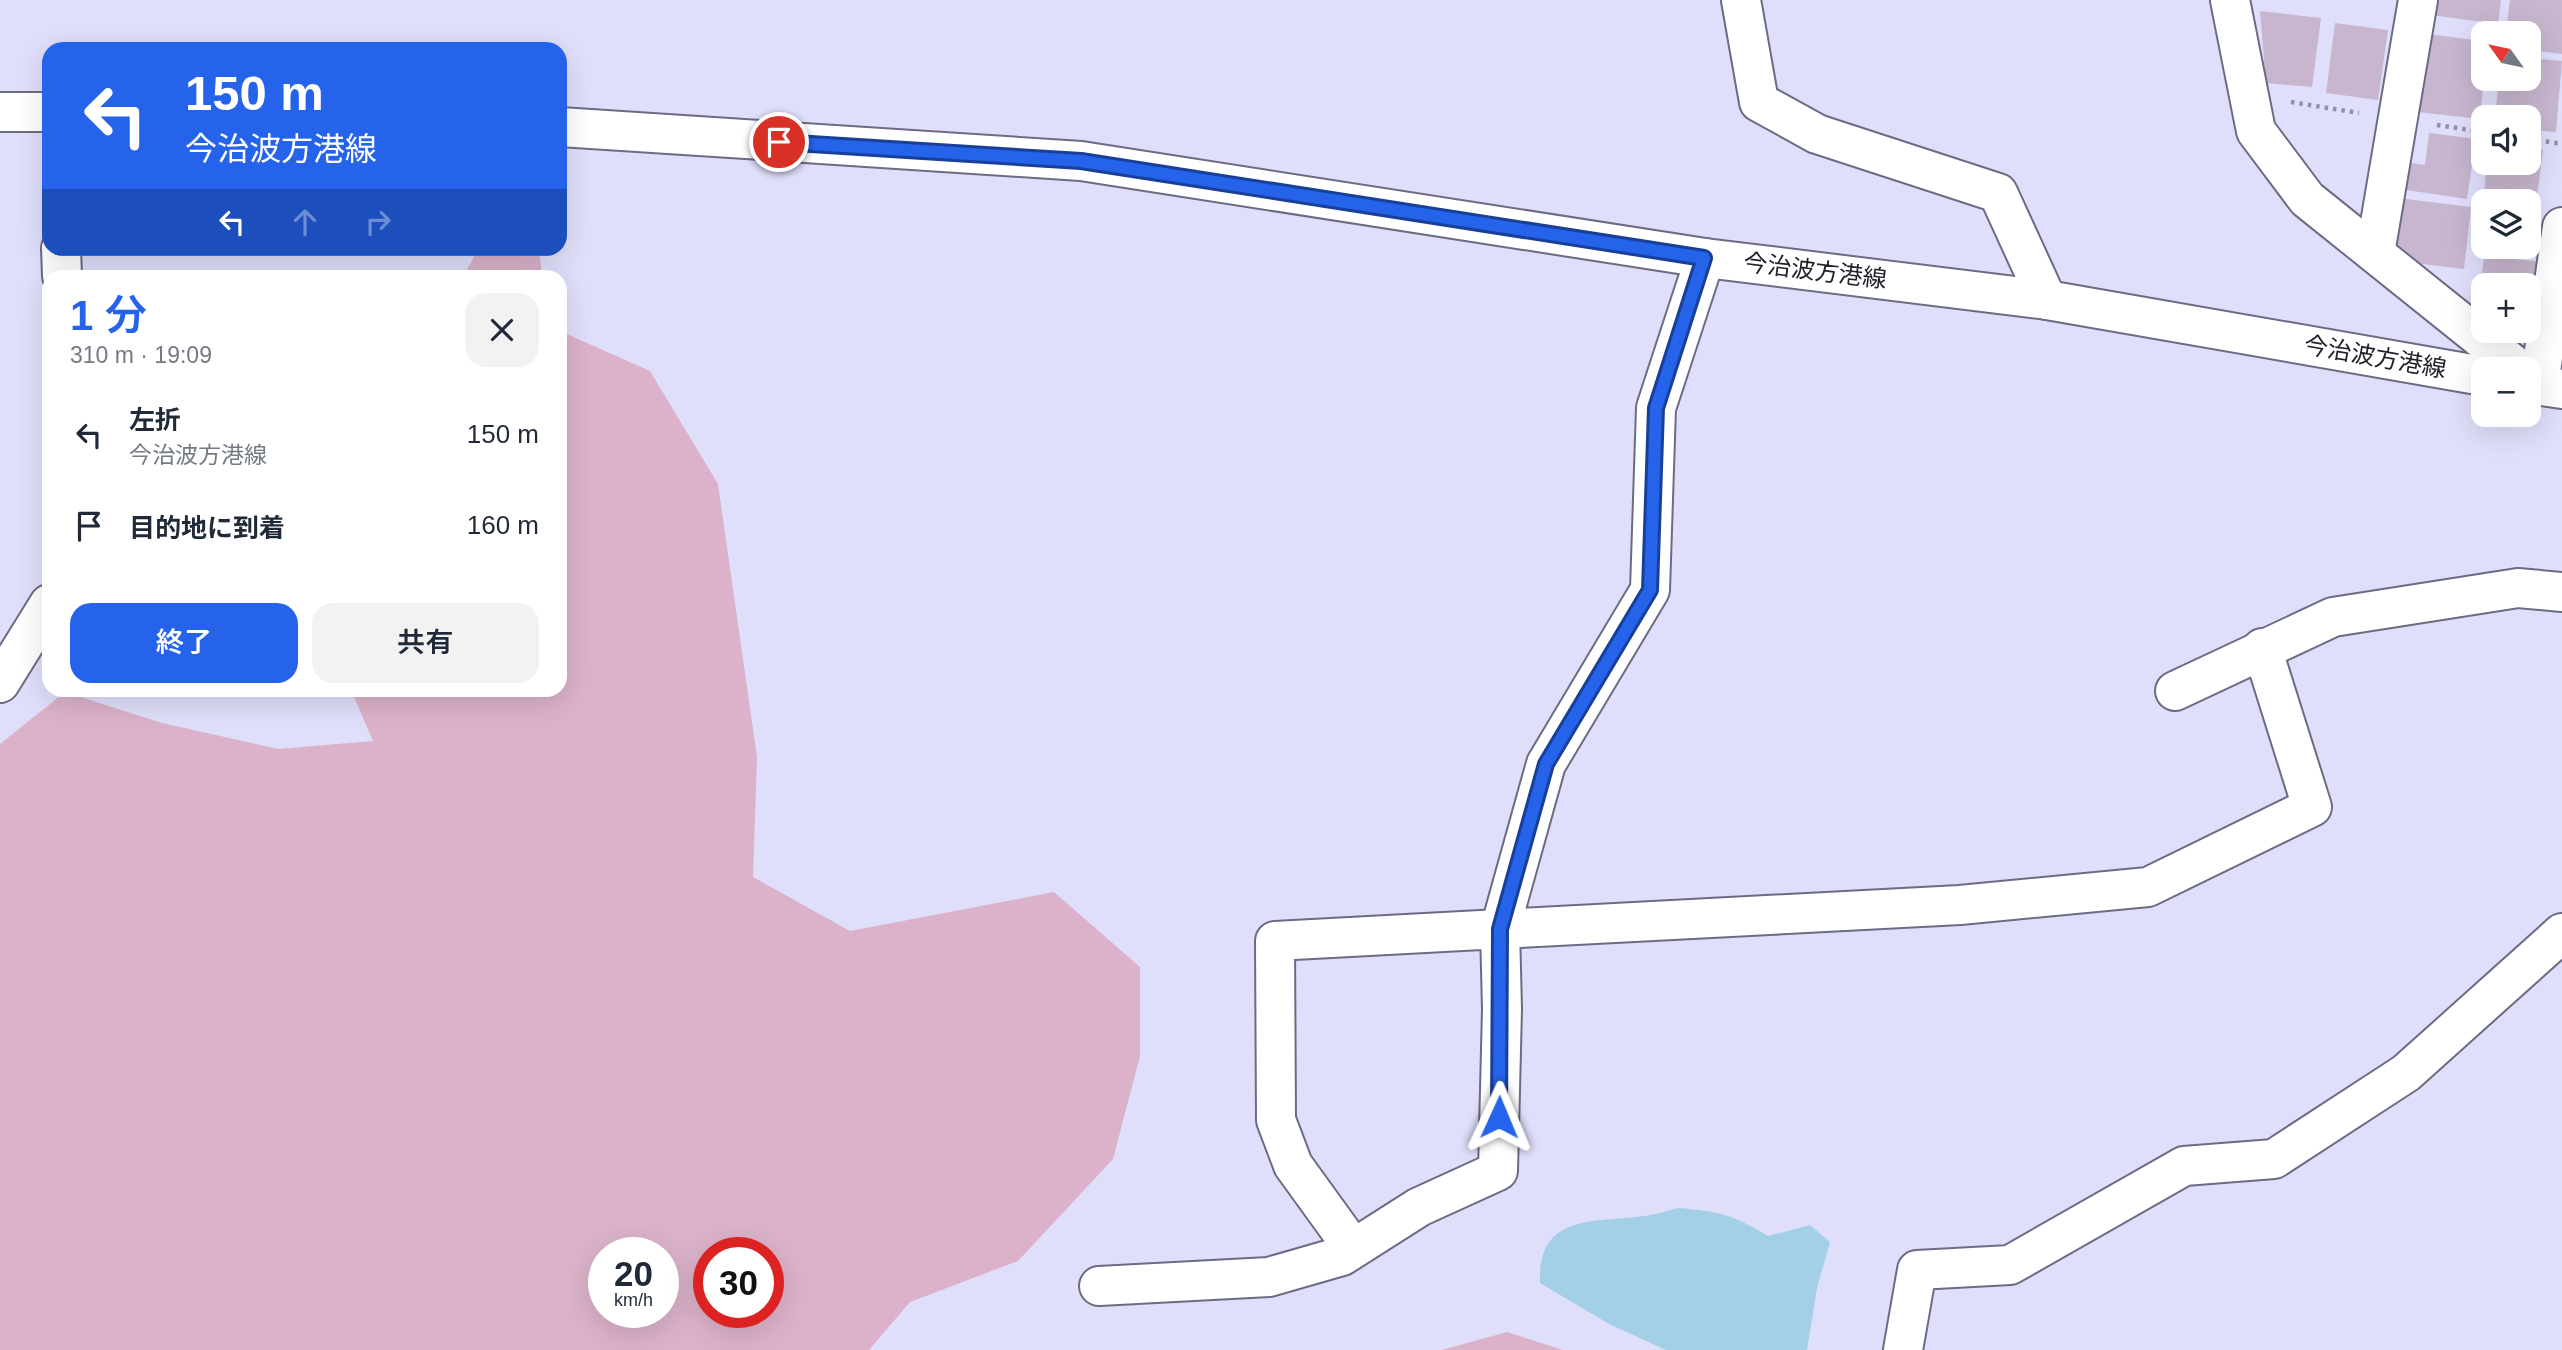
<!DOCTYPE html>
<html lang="ja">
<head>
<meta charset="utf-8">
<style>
	:root { --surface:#fff; --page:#f2f2f3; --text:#1f2937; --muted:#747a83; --accent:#2563eb }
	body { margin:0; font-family:Arial,"Noto Sans JP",sans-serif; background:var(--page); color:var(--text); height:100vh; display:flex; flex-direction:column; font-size:26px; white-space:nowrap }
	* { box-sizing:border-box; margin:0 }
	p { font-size:23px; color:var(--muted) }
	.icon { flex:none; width:38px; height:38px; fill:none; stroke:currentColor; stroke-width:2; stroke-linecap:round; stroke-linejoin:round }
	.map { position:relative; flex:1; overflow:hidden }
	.side { position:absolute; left:42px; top:270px; width:525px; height:427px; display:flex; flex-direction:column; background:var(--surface); border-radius:21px; box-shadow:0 7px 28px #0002 }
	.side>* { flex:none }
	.guide { position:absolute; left:42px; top:42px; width:525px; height:214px; border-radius:21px; box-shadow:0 7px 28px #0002; background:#2563eb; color:#fff; overflow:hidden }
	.needle { width:46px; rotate:303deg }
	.buttons { position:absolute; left:2471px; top:21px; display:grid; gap:14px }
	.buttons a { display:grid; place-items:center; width:70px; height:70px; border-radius:14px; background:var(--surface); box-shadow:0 7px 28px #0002; font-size:35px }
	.speed { position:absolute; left:588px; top:1237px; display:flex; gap:14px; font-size:35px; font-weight:700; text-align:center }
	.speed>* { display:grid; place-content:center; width:91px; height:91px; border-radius:50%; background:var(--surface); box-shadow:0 7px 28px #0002; line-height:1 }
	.speed small { font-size:18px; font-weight:400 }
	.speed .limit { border:10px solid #d22; background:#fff; color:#111 }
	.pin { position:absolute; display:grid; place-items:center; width:60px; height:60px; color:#fff; margin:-30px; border:4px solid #fff; border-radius:50%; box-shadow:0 2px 7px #0007 }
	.me { position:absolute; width:77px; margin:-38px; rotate:1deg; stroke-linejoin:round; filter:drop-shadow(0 0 5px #0008) }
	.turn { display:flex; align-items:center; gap:24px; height:147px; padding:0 28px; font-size:32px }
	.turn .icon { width:91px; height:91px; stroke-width:2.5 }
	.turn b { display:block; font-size:49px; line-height:60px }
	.lanes { display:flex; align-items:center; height:66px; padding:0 28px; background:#0003; justify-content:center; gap:35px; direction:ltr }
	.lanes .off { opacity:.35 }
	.round { display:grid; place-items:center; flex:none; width:74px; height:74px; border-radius:21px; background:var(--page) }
	.overview { display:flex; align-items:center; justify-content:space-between; height:119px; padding:0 28px }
	h1 { font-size:42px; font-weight:600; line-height:52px; color:var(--accent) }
	.button { display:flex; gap:14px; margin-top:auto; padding:14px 28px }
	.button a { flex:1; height:80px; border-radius:21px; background:var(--accent); color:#fff; font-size:28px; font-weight:600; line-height:80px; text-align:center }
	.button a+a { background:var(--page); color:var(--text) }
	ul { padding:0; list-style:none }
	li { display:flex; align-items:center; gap:21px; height:91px; padding:0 28px }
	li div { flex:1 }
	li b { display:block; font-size:26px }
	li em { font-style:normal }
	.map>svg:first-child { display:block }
	.green { fill:#dbb2c9; fill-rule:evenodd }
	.water { fill:#a3d0e7 }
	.building { fill:#c7b6ce }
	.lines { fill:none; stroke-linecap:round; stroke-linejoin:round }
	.minor-casing { stroke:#6c6b84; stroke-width:42 }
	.major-casing { stroke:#6c6b84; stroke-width:42 }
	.path { stroke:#9190a5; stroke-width:4.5; stroke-dasharray:3.5 5; stroke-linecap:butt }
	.minor { stroke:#fff; stroke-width:38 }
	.major { stroke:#fff; stroke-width:38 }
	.route-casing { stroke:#184099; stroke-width:18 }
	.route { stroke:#2563eb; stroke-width:12 }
	.labels { text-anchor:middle; stroke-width:7; stroke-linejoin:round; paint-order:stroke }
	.street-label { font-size:24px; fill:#21202b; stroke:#fff }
</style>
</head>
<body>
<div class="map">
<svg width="2562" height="1350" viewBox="0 0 2562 1350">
	<rect width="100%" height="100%" fill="#e0dffb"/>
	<g class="green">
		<polygon points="478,249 539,249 542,276 464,276"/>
		<path d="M 560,331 L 650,371 L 718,484 L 757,757 L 753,877 L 850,931 L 1054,892 L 1140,967 L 1140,1056 L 1113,1159 L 1018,1261 L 910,1302 L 869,1350 L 0,1350 L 0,744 L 65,692 L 162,723 L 278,749 L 373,741 L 351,690 L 560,690 ZM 604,1253 L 663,1253 L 663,1312 L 604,1312 ZM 709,1253 L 768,1253 L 768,1312 L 709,1312 Z"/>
		<polygon points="1507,1332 1563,1350 1442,1350"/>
	</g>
	<path class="water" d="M 1678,1208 C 1718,1211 1734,1215 1768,1236 L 1810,1225 L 1830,1242 L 1817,1288 L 1807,1350 L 1666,1350 L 1609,1324 L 1540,1283 C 1538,1217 1587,1222 1635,1217 C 1650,1216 1664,1212 1678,1208 Z"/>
	<g class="building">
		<polygon points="2433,0 2501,0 2498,24 2431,15"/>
		<polygon points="2510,0 2562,0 2562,54 2529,50 2529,33 2518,33 2519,25 2507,24"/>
		<polygon points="2260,11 2321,18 2312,87 2266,83"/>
		<polygon points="2335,23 2388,30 2378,100 2326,93"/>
		<polygon points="2427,34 2483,41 2484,79 2480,119 2417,112"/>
		<polygon points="2529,58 2562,61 2556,132 2529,130 2529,117 2495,117 2499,79 2529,79"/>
		<polygon points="2429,133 2476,139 2467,199 2406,190 2410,163 2425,165"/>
		<polygon points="2529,148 2543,150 2534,220 2529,219 2529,201 2483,201 2487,163 2529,163"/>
		<polygon points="2398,198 2471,207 2464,269 2390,260"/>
		<polygon points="2484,256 2543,262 2529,327 2529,285 2483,285 2483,321 2476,320"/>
	</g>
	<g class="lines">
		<defs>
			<g id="minor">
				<polyline points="1741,0 1759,102 1817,134 1998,193 2047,300"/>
				<polyline points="2230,0 2256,131 2307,199 2519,369"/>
				<polyline points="61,248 62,276"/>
				<polyline points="2375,253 2418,0"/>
				<polyline points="1705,258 1656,408 1650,590 1546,764 1500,929 1960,905 2148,887 2312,807 2262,648"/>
				<polyline points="2539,385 2562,227"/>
				<polyline points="0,683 49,604"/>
				<polyline points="2175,691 2333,617 2518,588 2562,592"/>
				<polyline points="1099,1286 1269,1277 1342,1256 1419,1207 1498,1171 1502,1009 1500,929 1275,941 1276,1120 1293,1165 1353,1248"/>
				<polyline points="1903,1350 1917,1270 2010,1265 2184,1166 2274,1159 2406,1073 2562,933"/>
			</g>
			<g id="major">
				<polyline points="0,112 49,112"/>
				<polyline points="560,127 1081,161 1705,258 2047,300 2483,376"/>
				<polyline points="2529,384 2562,389"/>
			</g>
		</defs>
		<use href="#minor" class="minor-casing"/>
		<use href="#major" class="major-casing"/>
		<g class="path">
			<polyline points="2291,102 2359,113"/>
			<polyline points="2437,125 2483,132"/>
			<polyline points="2529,139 2562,144"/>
		</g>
		<use href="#minor" class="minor"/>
		<use href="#major" class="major"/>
	</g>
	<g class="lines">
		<defs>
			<polyline id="route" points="779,142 1081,161 1704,258 1656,408 1650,590 1546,764 1500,929 1499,1117"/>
		</defs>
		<use href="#route" class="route-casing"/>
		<use href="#route" class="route"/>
	</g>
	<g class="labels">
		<g class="street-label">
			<text transform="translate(1815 271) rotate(7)" y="8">今治波方港線</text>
			<text transform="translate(2375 357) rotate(10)" y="8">今治波方港線</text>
		</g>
	</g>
</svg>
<div class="buttons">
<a><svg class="needle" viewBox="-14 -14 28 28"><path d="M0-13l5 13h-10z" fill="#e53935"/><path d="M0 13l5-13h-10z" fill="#747a83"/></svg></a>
<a><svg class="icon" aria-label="sound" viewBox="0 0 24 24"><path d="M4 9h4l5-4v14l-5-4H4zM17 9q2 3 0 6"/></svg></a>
<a><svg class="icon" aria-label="layers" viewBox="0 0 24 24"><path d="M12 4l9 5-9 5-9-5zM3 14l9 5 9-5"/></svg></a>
<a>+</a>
<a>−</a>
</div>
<div class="speed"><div>20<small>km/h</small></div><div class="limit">30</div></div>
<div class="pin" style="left:779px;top:142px;background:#d93025"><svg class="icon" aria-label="arrive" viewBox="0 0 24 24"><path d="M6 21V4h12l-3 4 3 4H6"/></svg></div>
<svg class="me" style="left:1499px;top:1117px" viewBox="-20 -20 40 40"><path d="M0-17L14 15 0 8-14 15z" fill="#2563eb" stroke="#fff" stroke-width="4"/></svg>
<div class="guide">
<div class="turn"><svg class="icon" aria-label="left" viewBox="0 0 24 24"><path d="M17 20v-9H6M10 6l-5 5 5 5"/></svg><div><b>150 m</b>今治波方港線</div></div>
<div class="lanes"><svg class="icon" aria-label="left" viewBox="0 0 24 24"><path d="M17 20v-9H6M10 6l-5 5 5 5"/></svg><svg class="icon off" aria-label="ahead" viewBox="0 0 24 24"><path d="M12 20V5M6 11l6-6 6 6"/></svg><svg class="icon off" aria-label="right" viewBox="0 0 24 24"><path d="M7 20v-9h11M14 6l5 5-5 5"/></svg></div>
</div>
<section class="side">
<div class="overview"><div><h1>1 分</h1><p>310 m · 19:09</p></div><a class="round"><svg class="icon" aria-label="close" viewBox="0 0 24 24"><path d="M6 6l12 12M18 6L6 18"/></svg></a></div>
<ul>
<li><svg class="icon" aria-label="left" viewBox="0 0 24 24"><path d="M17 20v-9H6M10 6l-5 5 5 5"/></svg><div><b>左折</b><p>今治波方港線</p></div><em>150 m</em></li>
<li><svg class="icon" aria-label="arrive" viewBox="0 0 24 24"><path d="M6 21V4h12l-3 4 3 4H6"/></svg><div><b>目的地に到着</b></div><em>160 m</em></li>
</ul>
<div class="button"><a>終了</a><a>共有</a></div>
</section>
</div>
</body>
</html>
